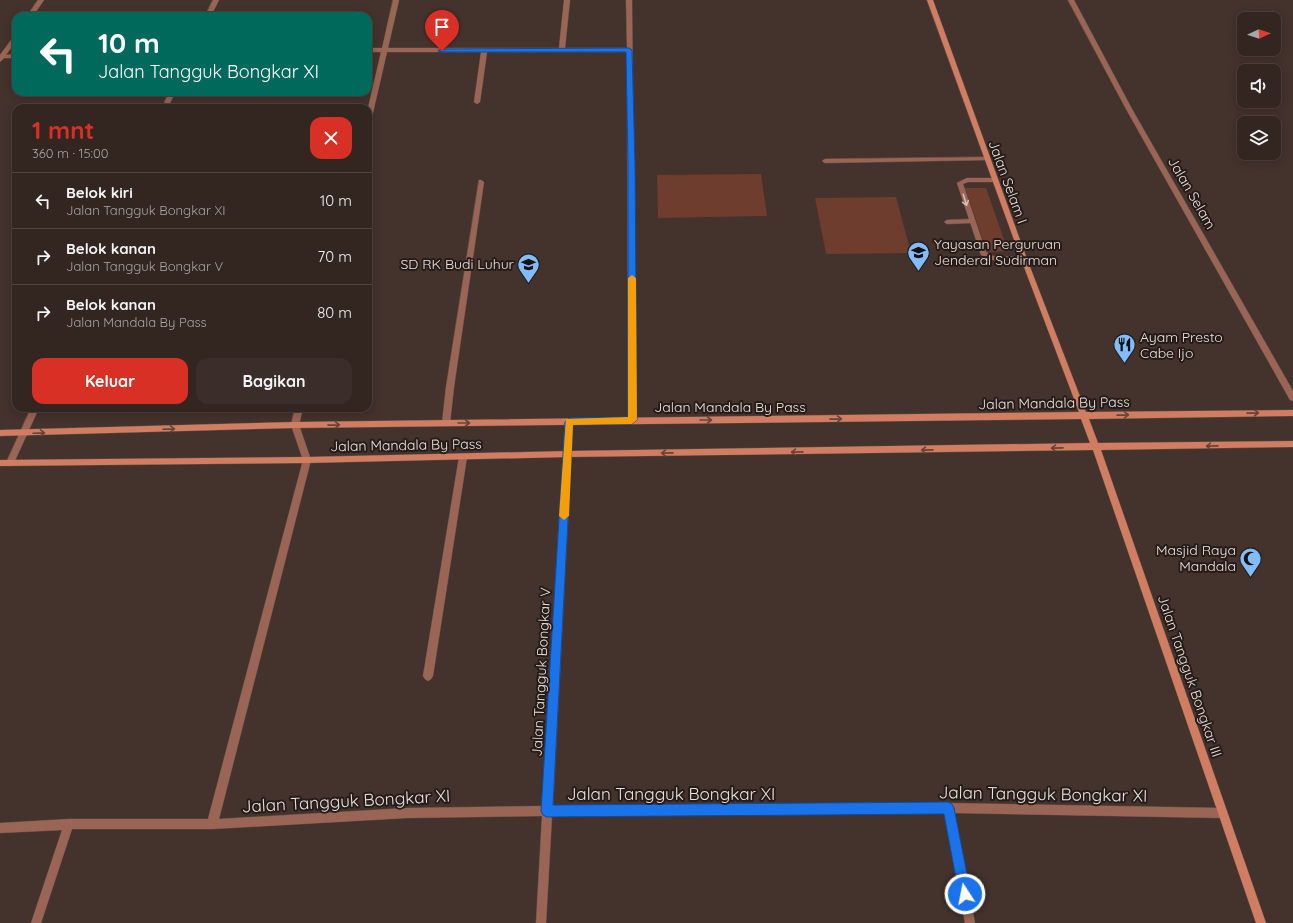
<!DOCTYPE html>
<html lang="id">
<head>
<meta charset="utf-8">
<style>
	:root { --surface:#332621; --page:#3b2e2a; --text:#f1f3f6; --muted:#a9a5a5; --line:#4e433f; --accent:#d93025 }
	body { margin:0; font-family:Quicksand,sans-serif; background:var(--page); color:var(--text); height:100vh; display:flex; flex-direction:column; font-size:15px; white-space:nowrap }
	* { box-sizing:border-box; margin:0 }
	p { font-size:13px; color:var(--muted) }
	.icon { flex:none; width:22px; height:22px; fill:none; stroke:currentColor; stroke-width:2; stroke-linecap:round; stroke-linejoin:round }
	.map { position:relative; flex:1; overflow:hidden }
	.drawer { position:absolute; left:12px; top:104px; width:360px; height:308px; display:flex; flex-direction:column; background:var(--surface); border-radius:12px; box-shadow:0 2px 10px #0003,0 0 0 1px var(--line) }
	.drawer>* { flex:none }
	.top-card { position:absolute; left:12px; top:12px; width:360px; height:84px; border-radius:12px; box-shadow:0 2px 10px #0003,0 0 0 1px var(--line); background:#00695c; color:#fff; overflow:hidden }
	.needle { width:26px; rotate:87deg }
	.tools { position:absolute; left:1237px; top:12px; display:grid; gap:8px }
	.tools a { display:grid; place-items:center; width:44px; height:44px; border-radius:8px; background:var(--surface); box-shadow:0 2px 10px #0003,0 0 0 1px var(--line); font-size:20px }
	.pin { position:absolute; display:grid; place-items:center; width:34px; height:34px; color:#fff; margin:-41px -17px; border-radius:50% 50% 50% 0; rotate:-45deg; box-shadow:0 0 4px #0007 }
	.pin .icon { rotate:45deg }
	.me { position:absolute; width:44px; margin:-22px; rotate:349deg; stroke-linejoin:round; filter:drop-shadow(0 0 3px #0008) }
	.turn { display:flex; align-items:center; gap:14px; height:84px; padding:0 20px; font-size:18px }
	.turn .icon { width:52px; height:52px; stroke-width:2.5 }
	.turn b { display:block; font-size:28px; line-height:34px }
	.round { display:grid; place-items:center; flex:none; width:42px; height:42px; border-radius:12px; background:var(--page) }
	.headline { display:flex; align-items:center; justify-content:space-between; height:68px; padding:0 20px }
	h1 { font-size:24px; font-weight:800; line-height:30px; color:var(--accent) }
	.cta { display:flex; gap:8px; margin-top:auto; padding:8px 20px }
	.cta a { flex:1; height:46px; border-radius:12px; background:var(--accent); color:#fff; font-size:16px; font-weight:800; line-height:46px; text-align:center }
	.cta a+a { background:var(--page); color:var(--text) }
	ul { padding:0; list-style:none }
	li { display:flex; align-items:center; gap:12px; height:56px; padding:0 20px; border-top:1px solid var(--line) }
	li div { flex:1 }
	li b { display:block; font-size:15px }
	li em { font-style:normal }
	.map>svg:first-child { display:block }
	.green { fill:#6f3d2d }
	.lines { fill:none; stroke-linecap:round; stroke-linejoin:round }
	.lane-casing { stroke:#5f4e48; stroke-width:1 }
	.street-casing { stroke:#5f4e48; stroke-width:1 }
	.secondary-casing { stroke:#5f4e48; stroke-width:1 }
	.lane { fill:#9a6554; fill-rule:evenodd }
	.street { fill:#9a6554; fill-rule:evenodd }
	.secondary { fill:#d07d61; fill-rule:evenodd }
	.oneway { stroke:#d4bcb4 }
	.oneway2 { stroke:#694336 }
	.route { fill:#1a73e8; stroke:#114b97 }
	.slow { fill:#f59e0b }
	.labels { text-anchor:middle; stroke-width:4; stroke-linejoin:round; paint-order:stroke }
	.street-label { font-size:14px; fill:#ede1dd; stroke:#251c19 }
	.poi-label { font-size:14px; fill:#ede1dd; stroke:#251c19; text-anchor:start }
	.near-street-label { font-size:17px; fill:#ede1dd; stroke:#251c19 }
</style>
</head>
<body>
<div class="map">
<svg width="1293" height="923" viewBox="0 0 1293 923">
	<rect width="100%" height="100%" fill="#44322c"/>
	<g class="green">
		<polygon points="761,174 767,216 658,218 657,175"/>
		<polygon points="965,188 986,188 1008,251 987,252"/>
		<polygon points="896,197 911,253 826,254 815,198"/>
	</g>
	<g class="lines">
		<defs>
			<g id="lane">
				<polygon points="967,178 995,178 998,180 995,182 968,182 963,184 986,252 993,256 1024,257 1026,257 1026,261 992,260 981,255 957,183"/>
				<polygon points="479,180 481,180 484,182 454,387 450,423 449,425 443,425 442,423 446,387"/>
				<polygon points="463,454 466,455 467,457 433,676 431,679 428,681 425,679 423,676 459,457 460,455"/>
			</g>
			<g id="street">
				<polygon points="38,0 44,0 33,16 27,16"/>
				<polygon points="213,0 219,0 211,16 205,16"/>
				<polygon points="393,0 399,0 388,48 559,48 564,0 570,0 565,48 627,48 626,0 632,0 636,420 635,422 629,422 628,420 627,52 487,52 480,102 477,104 474,102 481,52 387,52 371,121 368,123 368,108 381,52 368,52 368,48 382,48"/>
				<polygon points="1068,0 1074,0 1132,109 1293,391 1293,401 1290,400 1126,109"/>
				<polygon points="16,35 16,41 6,55 16,54 16,58 4,58 0,62 0,55 14,36"/>
				<polygon points="169,92 175,92 168,108 162,108"/>
				<polygon points="987,157 990,159 989,160 825,163 822,161 825,159"/>
				<polygon points="972,219 975,221 972,223 947,224 944,222 947,220"/>
				<polygon points="31,408 39,408 13,465 10,466 7,465 6,463"/>
				<polygon points="295,408 303,408 299,425 311,460 219,819 407,808 542,806 565,422 566,420 572,420 573,422 553,806 948,803 1222,808 1226,809 1227,813 1226,817 1222,818 954,813 975,923 965,923 944,813 552,816 546,923 536,923 542,816 407,818 212,829 72,829 41,923 31,923 62,830 0,833 0,823 69,819 208,819 303,460 291,425"/>
			</g>
			<polygon id="secondary" points="927,0 933,0 1027,259 1086,412 1293,410 1293,416 1089,419 1098,443 1293,441 1293,447 1101,450 1266,923 1256,923 1093,450 568,457 307,463 0,466 0,460 307,457 568,451 1090,443 1081,419 295,428 0,436 0,430 295,422 1079,412 1021,259"/>
		</defs>
		<use href="#lane" class="lane-casing"/>
		<use href="#street" class="street-casing"/>
		<use href="#secondary" class="secondary-casing"/>
		<use href="#lane" class="lane"/>
		<use href="#street" class="street"/>
		<use href="#secondary" class="secondary"/>
	</g>
	<defs><path id="oneway-shaft" d="M-6 0H5M1.5-3L5.5 0L1.5 3" fill="none" stroke-width="1.6" stroke-linecap="round" stroke-linejoin="round"/></defs>
	<use class="oneway" href="#oneway-shaft" transform="translate(965 200) rotate(73)"/>
	<g class="oneway2">
		<use href="#oneway-shaft" transform="translate(1253 413) rotate(-1)"/>
		<use href="#oneway-shaft" transform="translate(1123 415) rotate(-1)"/>
		<use href="#oneway-shaft" transform="translate(836 419) rotate(-1)"/>
		<use href="#oneway-shaft" transform="translate(706 420)"/>
		<use href="#oneway-shaft" transform="translate(464 423)"/>
		<use href="#oneway-shaft" transform="translate(334 425) rotate(-1)"/>
		<use href="#oneway-shaft" transform="translate(169 429) rotate(-2)"/>
		<use href="#oneway-shaft" transform="translate(39 433) rotate(-2)"/>
		<use href="#oneway-shaft" transform="translate(1212 446) rotate(179)"/>
		<use href="#oneway-shaft" transform="translate(1057 448) rotate(179)"/>
		<use href="#oneway-shaft" transform="translate(927 450) rotate(179)"/>
		<use href="#oneway-shaft" transform="translate(797 452) rotate(179)"/>
		<use href="#oneway-shaft" transform="translate(667 453) rotate(179)"/>
	</g>
	<polygon class="route" points="629,48 632,50 635,164 637,420 632,424 573,425 553,805 948,802 952,804 954,808 971,894 969,898 965,900 960,898 959,894 944,814 547,817 543,815 541,811 565,422 569,418 628,417 628,164 626,52 442,52 438,51 442,49"/>
	<polygon class="slow" points="632,275 636,278 637,420 632,424 573,425 569,516 564,520 559,516 566,419 628,417 628,278"/>
	<defs>
		<symbol id="school-pin" viewBox="-11 -11 22 30"><path d="M0 17L-7.5 6A9.5 9.5 0 1 1 7.5 6Z" fill="#80bdfa" stroke="#251c19"/><path d="M0-5L7-2L0 1L-7-2ZM-4 1L0 2.5L4 1V4Q0 6-4 4Z" fill="#111"/></symbol>
		<symbol id="restaurant-pin" viewBox="-11 -11 22 30"><path d="M0 17L-7.5 6A9.5 9.5 0 1 1 7.5 6Z" fill="#80bdfa" stroke="#251c19"/><path d="M-5-6h1v4h1v-4h1v4h1v-4h1v5L-1.5 .5V6h-2V.5L-5-1ZM5-6V6H3V1.5H1.5Q1.5-4 5-6Z" fill="#111"/></symbol>
		<symbol id="mosque-pin" viewBox="-11 -11 22 30"><path d="M0 17L-7.5 6A9.5 9.5 0 1 1 7.5 6Z" fill="#80bdfa" stroke="#251c19"/><path d="M3.5-4.9A6 6 0 1 0 3.5 4.9A5 5 0 1 1 3.5-4.9Z" fill="#111"/></symbol>
	</defs>
	<g fill-rule="evenodd">
		<use href="#school-pin" x="906" y="240" width="25" height="34"/>
		<use href="#school-pin" x="516" y="252" width="25" height="34"/>
		<use href="#restaurant-pin" x="1112" y="332" width="25" height="34"/>
		<use href="#mosque-pin" x="1238" y="546" width="25" height="34"/>
	</g>
	<g class="labels">
		<g class="street-label">
			<text transform="translate(1008 182) rotate(70)" y="5">Jalan Selam I</text>
			<text transform="translate(1192 193) rotate(60)" y="5">Jalan Selam</text>
			<text transform="translate(1054 403) rotate(-1)" y="5">Jalan Mandala By Pass</text>
			<text x="730" y="412">Jalan Mandala By Pass</text>
			<text transform="translate(406 445) rotate(-1)" y="5">Jalan Mandala By Pass</text>
			<text transform="translate(541 672) rotate(-87)" y="5">Jalan Tangguk Bongkar V</text>
			<text transform="translate(1190 676) rotate(71)" y="5">Jalan Tangguk Bongkar III</text>
		</g>
		<g class="poi-label">
			<text x="934" y="249">Yayasan Perguruan<tspan x="934" dy="16">Jenderal Sudirman</tspan></text>
			<text x="514" y="269" text-anchor="end">SD RK Budi Luhur</text>
			<text x="1140" y="342">Ayam Presto<tspan x="1140" dy="16">Cabe Ijo</tspan></text>
			<text x="1236" y="555" text-anchor="end">Masjid Raya<tspan x="1236" dy="16">Mandala</tspan></text>
		</g>
		<g class="near-street-label">
			<text x="671" y="800">Jalan Tangguk Bongkar XI</text>
			<text transform="translate(1043 794) rotate(1)" y="6">Jalan Tangguk Bongkar XI</text>
			<text transform="translate(346 801) rotate(-3)" y="6">Jalan Tangguk Bongkar XI</text>
		</g>
	</g>
</svg>
<div class="tools">
<a><svg class="needle" viewBox="-14 -14 28 28"><path d="M0-13l5 13h-10z" fill="#e53935"/><path d="M0 13l5-13h-10z" fill="#a9a5a5"/></svg></a>
<a><svg class="icon" aria-label="sound" viewBox="0 0 24 24"><path d="M4 9h4l5-4v14l-5-4H4zM17 9q2 3 0 6"/></svg></a>
<a><svg class="icon" aria-label="layers" viewBox="0 0 24 24"><path d="M12 4l9 5-9 5-9-5zM3 14l9 5 9-5"/></svg></a>
</div>
<div class="pin" style="left:442px;top:51px;background:#d93025"><svg class="icon" aria-label="arrive" viewBox="0 0 24 24"><path d="M6 21V4h12l-3 4 3 4H6"/></svg></div>
<svg class="me" style="left:965px;top:894px" viewBox="-20 -20 40 40"><circle r="17" fill="#1a73e8" stroke="#fff" stroke-width="3"/><path d="M0-11L8 9 0 5-8 9z" fill="#fff"/></svg>
<div class="top-card">
<div class="turn"><svg class="icon" aria-label="left" viewBox="0 0 24 24"><path d="M17 20v-9H6M10 6l-5 5 5 5"/></svg><div><b>10 m</b>Jalan Tangguk Bongkar XI</div></div>
</div>
<section class="drawer">
<div class="headline"><div><h1>1 mnt</h1><p>360 m · 15:00</p></div><a class="round" style="background:#d93025;color:#fff"><svg class="icon" aria-label="close" viewBox="0 0 24 24"><path d="M6 6l12 12M18 6L6 18"/></svg></a></div>
<ul>
<li><svg class="icon" aria-label="left" viewBox="0 0 24 24"><path d="M17 20v-9H6M10 6l-5 5 5 5"/></svg><div><b>Belok kiri</b><p>Jalan Tangguk Bongkar XI</p></div><em>10 m</em></li>
<li><svg class="icon" aria-label="right" viewBox="0 0 24 24"><path d="M7 20v-9h11M14 6l5 5-5 5"/></svg><div><b>Belok kanan</b><p>Jalan Tangguk Bongkar V</p></div><em>70 m</em></li>
<li><svg class="icon" aria-label="right" viewBox="0 0 24 24"><path d="M7 20v-9h11M14 6l5 5-5 5"/></svg><div><b>Belok kanan</b><p>Jalan Mandala By Pass</p></div><em>80 m</em></li>
</ul>
<div class="cta"><a>Keluar</a><a>Bagikan</a></div>
</section>
</div>
</body>
</html>
